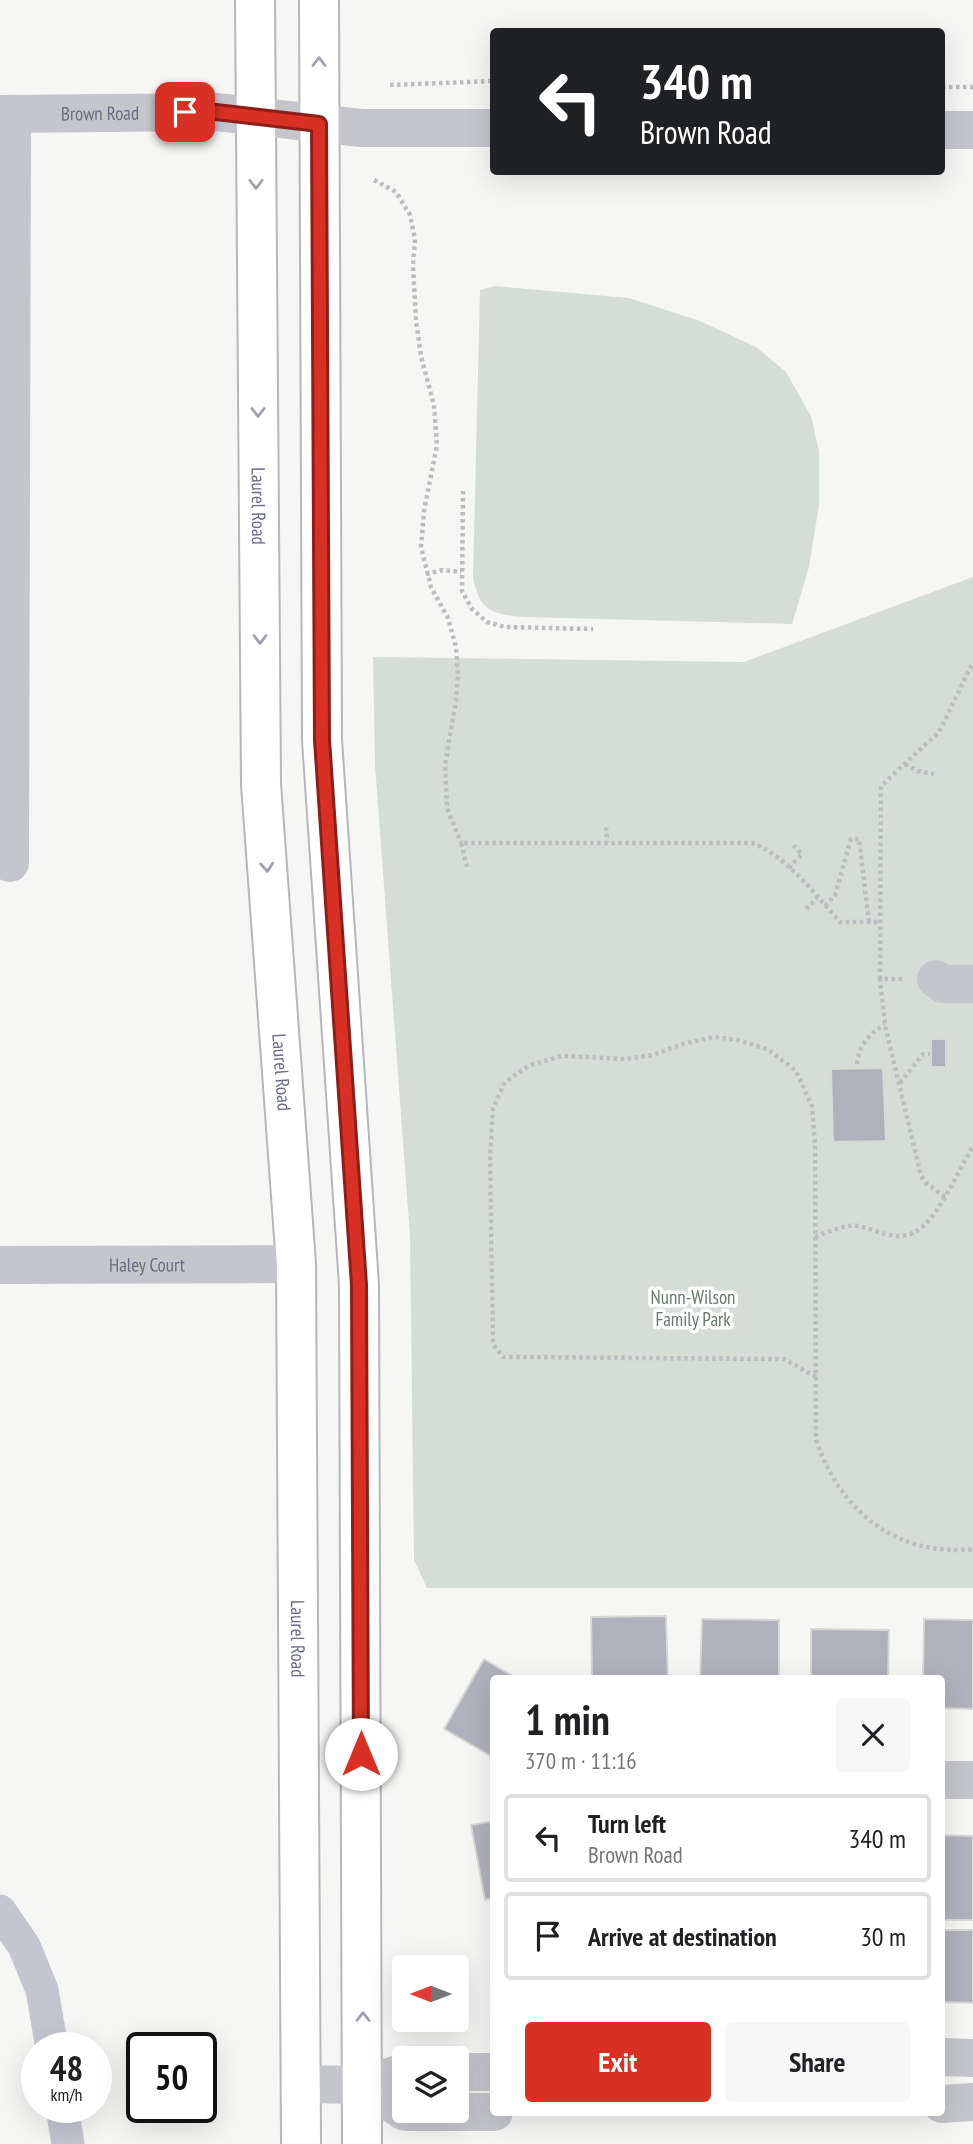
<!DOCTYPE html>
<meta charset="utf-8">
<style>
:root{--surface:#fff;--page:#f6f6f6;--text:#202124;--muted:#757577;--line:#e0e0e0;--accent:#d93025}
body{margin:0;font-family:"PT Sans Narrow",sans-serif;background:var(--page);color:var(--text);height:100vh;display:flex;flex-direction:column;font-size:26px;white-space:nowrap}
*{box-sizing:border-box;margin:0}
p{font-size:23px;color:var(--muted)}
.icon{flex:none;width:38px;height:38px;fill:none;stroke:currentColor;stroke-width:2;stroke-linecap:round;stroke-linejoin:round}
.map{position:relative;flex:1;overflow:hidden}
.side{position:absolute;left:490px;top:1675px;width:455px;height:441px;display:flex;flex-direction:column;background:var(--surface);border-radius:7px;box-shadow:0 7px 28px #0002}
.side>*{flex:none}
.hud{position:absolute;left:490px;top:28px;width:455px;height:147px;border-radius:7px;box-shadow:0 7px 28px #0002;background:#202124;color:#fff;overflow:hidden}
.needle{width:46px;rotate:270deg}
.tools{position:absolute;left:392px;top:1955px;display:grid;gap:14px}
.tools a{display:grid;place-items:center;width:77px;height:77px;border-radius:7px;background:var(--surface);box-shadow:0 7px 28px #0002;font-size:35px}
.speed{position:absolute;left:21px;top:2032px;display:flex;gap:14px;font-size:35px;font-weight:700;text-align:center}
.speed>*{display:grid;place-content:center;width:91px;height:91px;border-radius:50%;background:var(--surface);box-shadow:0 7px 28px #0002;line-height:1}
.speed small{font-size:18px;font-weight:400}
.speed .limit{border:4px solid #111;border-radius:10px;background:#fff;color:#111}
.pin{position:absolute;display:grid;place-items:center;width:60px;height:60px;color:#fff;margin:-30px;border-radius:14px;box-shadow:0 4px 10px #0006}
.me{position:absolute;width:77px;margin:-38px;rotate:0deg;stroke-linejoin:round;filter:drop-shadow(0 0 5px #0008)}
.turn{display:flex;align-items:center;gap:24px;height:147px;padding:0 35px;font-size:32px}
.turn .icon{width:91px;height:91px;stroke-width:2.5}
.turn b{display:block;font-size:49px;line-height:60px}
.round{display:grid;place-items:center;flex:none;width:74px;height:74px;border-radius:7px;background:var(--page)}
.summary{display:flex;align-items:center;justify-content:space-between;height:119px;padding:0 35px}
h1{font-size:42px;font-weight:700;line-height:52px}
.action{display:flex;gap:14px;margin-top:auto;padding:14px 35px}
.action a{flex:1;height:80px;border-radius:7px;background:var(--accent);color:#fff;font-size:28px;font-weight:700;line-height:80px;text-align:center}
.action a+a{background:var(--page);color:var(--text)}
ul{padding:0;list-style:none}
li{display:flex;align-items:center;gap:21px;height:88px;margin:0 14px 10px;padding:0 21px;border:4px solid var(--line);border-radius:7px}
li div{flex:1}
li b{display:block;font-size:26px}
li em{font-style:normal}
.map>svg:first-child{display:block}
.green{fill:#d6ddd6}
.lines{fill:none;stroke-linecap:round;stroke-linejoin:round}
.canal{stroke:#c3c6cf;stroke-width:33}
.building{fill:#b0b2bb;stroke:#d8d8d6;stroke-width:2}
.major-casing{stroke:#b6b7bd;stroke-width:42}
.path{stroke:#bcbdc0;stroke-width:4.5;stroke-dasharray:3.5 3.5;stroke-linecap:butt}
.minor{stroke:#c5c6cb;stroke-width:38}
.major{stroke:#fff;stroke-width:38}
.oneway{stroke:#9da0ae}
.route-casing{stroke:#8d1f18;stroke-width:18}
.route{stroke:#d93025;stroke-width:12}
.labels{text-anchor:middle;stroke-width:7;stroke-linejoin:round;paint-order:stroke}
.street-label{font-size:19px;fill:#686d83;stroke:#fff}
.park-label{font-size:19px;fill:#667b6a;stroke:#fff}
</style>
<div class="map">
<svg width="973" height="2144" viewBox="0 0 973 2144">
<rect width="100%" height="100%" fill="#f6f7f4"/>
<g class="green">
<path d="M494 286 629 298 700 321 756 347 786 372 811 416 819 451V505L809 567 792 624 523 617C491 614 480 611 473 578L480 290Z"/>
<path d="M973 577V1588H427L414 1560 410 1236 375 765 373 657 744 662Z"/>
</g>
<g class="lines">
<g class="canal">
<path d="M0 1911 24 1946 42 1990 52 2048"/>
<path d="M62 2107 68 2144"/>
</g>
</g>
<g class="building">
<rect x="931" y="1039" width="15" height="28"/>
<path d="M883 1068 886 1141 833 1142 831 1069Z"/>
<path d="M666 1616 668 1678H592L591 1617Z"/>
<path d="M702 1619 779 1620V1678H700Z"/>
<path d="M924 1619 973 1620V1709L942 1708V1678H923Z"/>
<path d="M811 1629 889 1630 888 1678H811Z"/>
<path d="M484 1659 516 1678H494V1758L444 1729Z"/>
<path d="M494 1821V1898L485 1900 471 1825Z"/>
<path d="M942 1835 973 1836V1920H942Z"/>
<path d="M942 1930H973V2003L942 2002Z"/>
</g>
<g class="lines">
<defs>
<g id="major">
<path id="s3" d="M255 0 261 784 296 1264 301 2144"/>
<path d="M319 0 322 740 359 1285 362 2144"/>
</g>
</defs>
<use href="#major" class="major-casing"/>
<g class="path">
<path d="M390 85 494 81"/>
<path d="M942 87H973"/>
<path d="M374 180 396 192 410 215 415 239 413 266 416 320 421 356 434 405 437 445 424 511 421 547 431 587 448 618 456 647 458 675 456 700 445 765 447 808 461 843"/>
<path d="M463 491 462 591 472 609 487 622 505 627 593 629"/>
<path d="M426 574 443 570 461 572"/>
<path d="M905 764 918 771 934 774"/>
<path d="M606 827 607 843"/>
<path d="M467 867 461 843H752C785 854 816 896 840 922H880"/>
<path d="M789 868 802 854 791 843"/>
<path d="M825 906 835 895 851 839H859L869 922"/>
<path d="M806 909 817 898"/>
<path d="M880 979 881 786 939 732 973 662"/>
<path d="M902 979H880L885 1025 921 1176 926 1183 945 1197 973 1146"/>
<path d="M857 1064C859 1045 869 1033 885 1025"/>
<path d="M900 1083 923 1054H930"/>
<path d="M815 1237C828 1232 844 1224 858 1226 867 1227 876 1232 885 1234 917 1243 930 1221 945 1197"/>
<path d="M816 1377 784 1359 503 1357 493 1344 490 1157 493 1108 505 1082 530 1065 562 1056 626 1059 653 1055 683 1044 714 1037 738 1040 769 1050 796 1071 812 1106 815 1146 816 1440C840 1511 896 1557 973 1549"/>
</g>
<g class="minor">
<path id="s1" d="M0 114 216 112 361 128H494"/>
<path d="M942 130H973"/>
<path d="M10 863 12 114"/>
<path d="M936 979 943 984H973"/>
<path id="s2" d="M0 1265 296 1264"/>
<path d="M942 1780H973"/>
<path d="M942 2057 973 2058"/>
<path d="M457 2072H494"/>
<path d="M300 2084 363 2085 404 2072"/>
<path d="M363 2085 405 2112H494"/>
<path d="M942 2104 973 2102"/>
</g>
<use href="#major" class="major"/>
</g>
<defs><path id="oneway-chevron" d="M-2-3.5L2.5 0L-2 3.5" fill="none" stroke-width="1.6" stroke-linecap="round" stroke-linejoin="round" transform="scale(1.75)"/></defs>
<g class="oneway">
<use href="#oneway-chevron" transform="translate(319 62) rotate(-90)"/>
<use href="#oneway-chevron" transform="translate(256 184) rotate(90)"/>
<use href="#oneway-chevron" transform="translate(258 412) rotate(90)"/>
<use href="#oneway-chevron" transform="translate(260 639) rotate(90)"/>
<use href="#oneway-chevron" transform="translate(267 867) rotate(86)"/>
<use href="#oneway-chevron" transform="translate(363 2017) rotate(-90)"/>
</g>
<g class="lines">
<defs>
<path id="route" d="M185 112H216L319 124 322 740 359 1285 361 1754"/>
</defs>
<use href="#route" class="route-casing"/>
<use href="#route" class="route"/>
</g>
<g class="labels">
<g class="street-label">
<text dy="7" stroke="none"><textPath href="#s1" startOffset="100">Brown Road</textPath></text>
<text dy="7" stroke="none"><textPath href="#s3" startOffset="506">Laurel Road</textPath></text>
<text dy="7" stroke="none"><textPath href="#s3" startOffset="1073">Laurel Road</textPath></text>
<text dy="7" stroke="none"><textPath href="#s2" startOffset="147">Haley Court</textPath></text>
<text dy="7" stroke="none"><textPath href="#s3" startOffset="1640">Laurel Road</textPath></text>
</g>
<g class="park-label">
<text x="693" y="1304">Nunn-Wilson<tspan x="693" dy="22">Family Park</tspan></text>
</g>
</g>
</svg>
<div class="tools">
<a><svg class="needle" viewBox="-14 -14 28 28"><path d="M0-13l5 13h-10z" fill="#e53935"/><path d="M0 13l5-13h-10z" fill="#757577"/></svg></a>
<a><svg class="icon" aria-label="layers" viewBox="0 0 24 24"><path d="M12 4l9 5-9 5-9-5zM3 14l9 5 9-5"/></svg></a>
</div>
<div class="speed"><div>48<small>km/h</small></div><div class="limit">50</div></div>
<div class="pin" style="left:185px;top:112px;background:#d93025"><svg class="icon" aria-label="arrive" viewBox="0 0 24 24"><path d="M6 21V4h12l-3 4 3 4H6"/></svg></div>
<svg class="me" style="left:361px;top:1754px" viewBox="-20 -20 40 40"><circle r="19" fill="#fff"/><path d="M0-13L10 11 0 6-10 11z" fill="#d93025"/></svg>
<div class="hud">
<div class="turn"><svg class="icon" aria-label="left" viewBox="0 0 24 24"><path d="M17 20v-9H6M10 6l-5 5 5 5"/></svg><div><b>340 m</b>Brown Road</div></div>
</div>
<section class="side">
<div class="summary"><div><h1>1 min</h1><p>370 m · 11:16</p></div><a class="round"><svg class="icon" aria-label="close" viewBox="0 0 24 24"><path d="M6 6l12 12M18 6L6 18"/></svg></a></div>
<ul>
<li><svg class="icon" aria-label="left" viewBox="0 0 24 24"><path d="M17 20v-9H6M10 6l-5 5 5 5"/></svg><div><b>Turn left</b><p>Brown Road</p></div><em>340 m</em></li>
<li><svg class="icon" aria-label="arrive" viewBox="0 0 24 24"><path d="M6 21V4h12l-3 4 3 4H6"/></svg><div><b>Arrive at destination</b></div><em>30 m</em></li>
</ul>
<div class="action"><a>Exit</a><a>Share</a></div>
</section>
</div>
